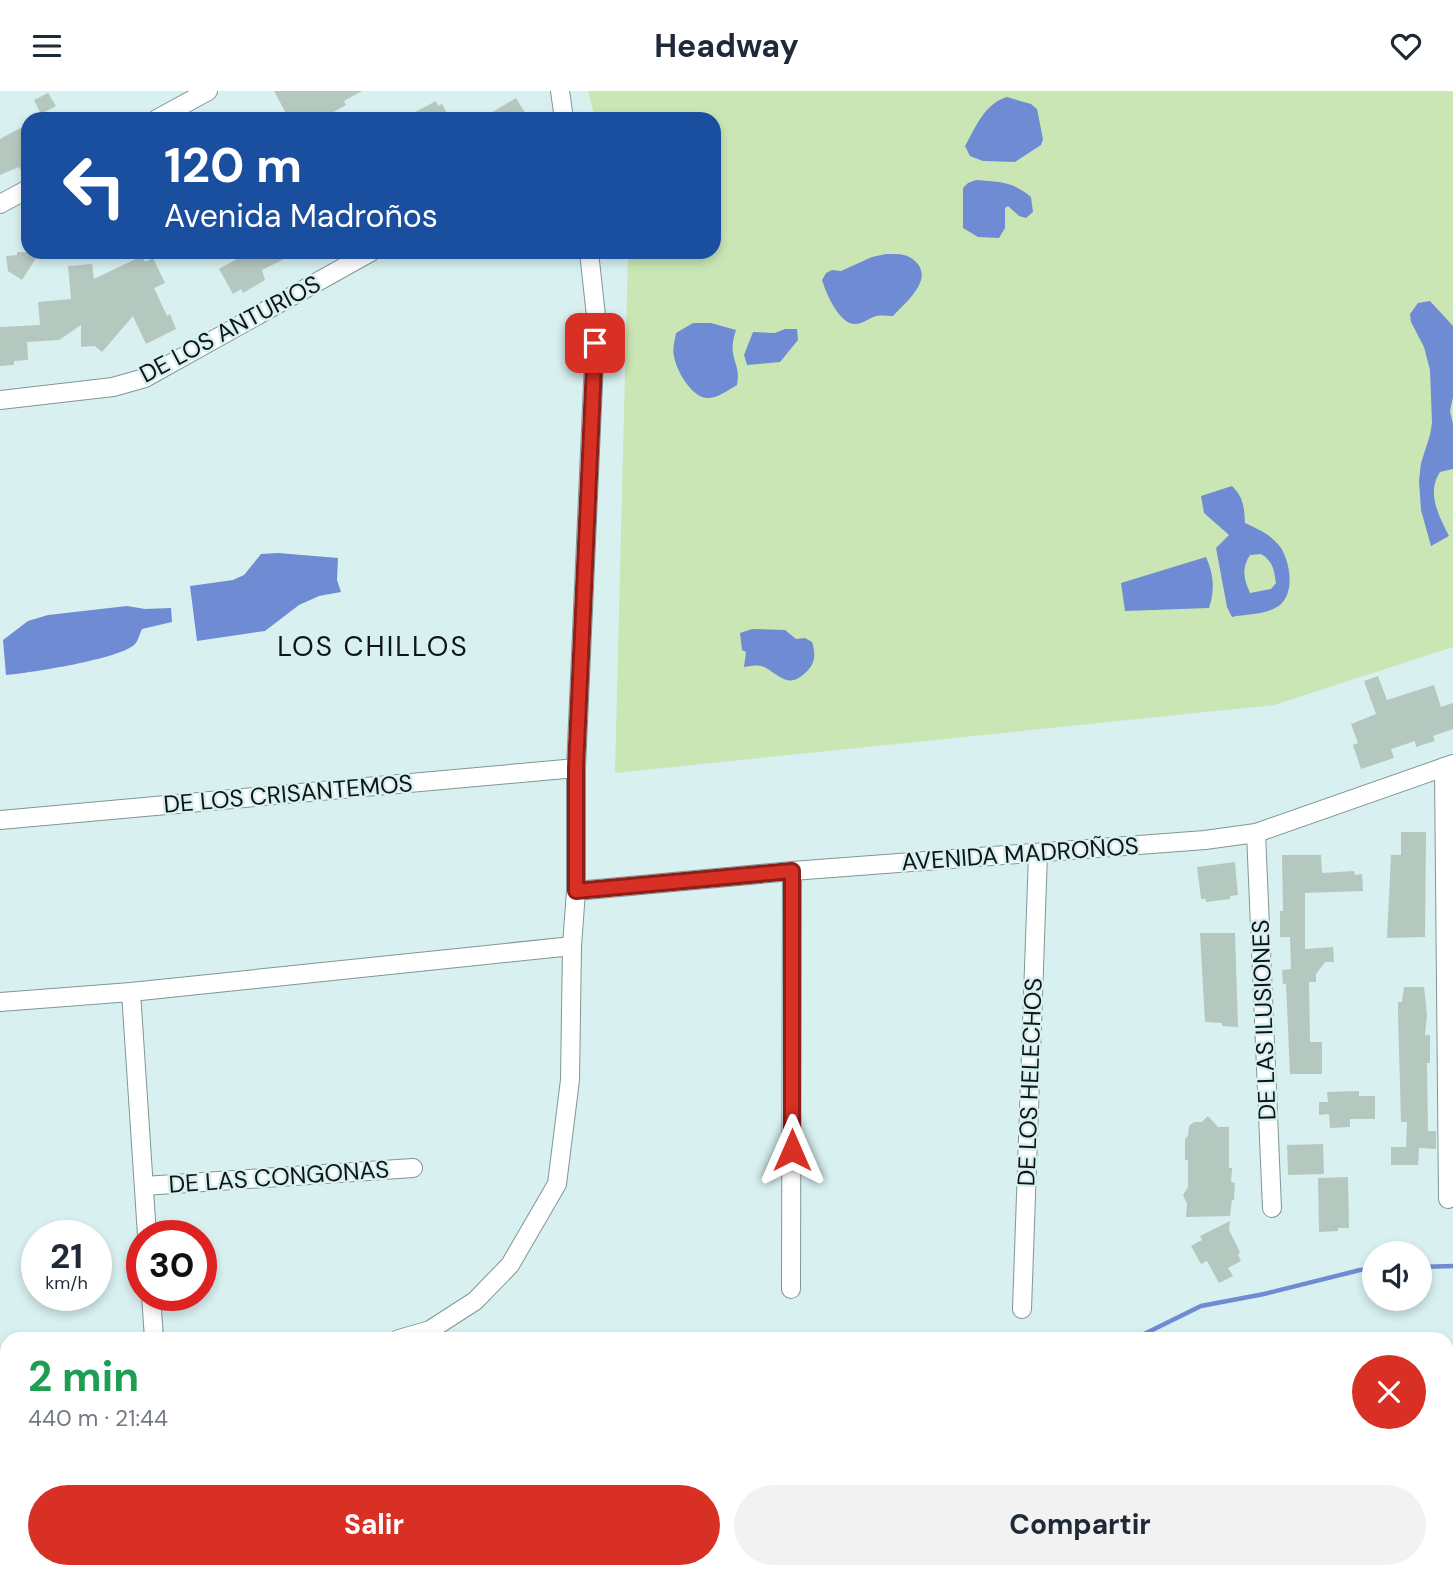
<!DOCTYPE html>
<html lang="es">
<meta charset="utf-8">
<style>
:root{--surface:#fff;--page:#f2f2f3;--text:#1f2937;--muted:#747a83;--accent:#d93025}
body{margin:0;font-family:"DM Sans",sans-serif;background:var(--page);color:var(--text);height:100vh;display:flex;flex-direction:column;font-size:26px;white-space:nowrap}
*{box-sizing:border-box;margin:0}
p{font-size:23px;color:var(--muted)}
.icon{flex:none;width:38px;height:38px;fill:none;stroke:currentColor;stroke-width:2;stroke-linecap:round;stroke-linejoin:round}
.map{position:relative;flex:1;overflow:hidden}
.details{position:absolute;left:0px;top:1241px;width:1454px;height:247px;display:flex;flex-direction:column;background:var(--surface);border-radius:21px 21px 0 0;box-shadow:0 4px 10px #0003}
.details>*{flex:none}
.guide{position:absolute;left:21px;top:21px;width:700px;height:147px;border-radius:21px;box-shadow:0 4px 10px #0003;background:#1a4fa0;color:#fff;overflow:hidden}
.buttons{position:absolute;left:1362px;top:1150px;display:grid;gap:14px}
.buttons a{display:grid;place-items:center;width:70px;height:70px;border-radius:50%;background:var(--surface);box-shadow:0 4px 10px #0003;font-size:35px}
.speed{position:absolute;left:21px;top:1129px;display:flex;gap:14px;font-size:35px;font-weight:700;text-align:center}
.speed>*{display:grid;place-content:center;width:91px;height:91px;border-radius:50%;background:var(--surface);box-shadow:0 4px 10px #0003;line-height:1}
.speed small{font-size:18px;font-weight:400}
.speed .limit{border:10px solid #d22;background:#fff;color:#111}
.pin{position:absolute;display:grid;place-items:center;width:60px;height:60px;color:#fff;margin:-30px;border-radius:14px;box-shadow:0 4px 10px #0006}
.me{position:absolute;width:77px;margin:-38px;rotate:0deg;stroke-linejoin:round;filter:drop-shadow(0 0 5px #0008)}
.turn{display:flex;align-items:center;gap:24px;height:147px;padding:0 28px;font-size:32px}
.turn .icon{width:91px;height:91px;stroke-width:2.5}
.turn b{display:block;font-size:49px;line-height:60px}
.round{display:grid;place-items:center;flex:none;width:74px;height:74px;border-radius:37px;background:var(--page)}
.summary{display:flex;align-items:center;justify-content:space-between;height:119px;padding:0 28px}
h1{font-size:42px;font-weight:700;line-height:52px;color:#1e9e55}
.primary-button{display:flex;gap:14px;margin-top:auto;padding:14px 28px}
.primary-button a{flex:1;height:80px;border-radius:42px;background:var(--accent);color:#fff;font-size:28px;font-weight:700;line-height:80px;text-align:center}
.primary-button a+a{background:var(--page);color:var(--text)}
header{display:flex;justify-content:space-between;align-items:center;height:91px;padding:0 28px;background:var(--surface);font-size:32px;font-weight:700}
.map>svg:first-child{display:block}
.green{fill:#cae6b5}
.water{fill:#6f8bd3;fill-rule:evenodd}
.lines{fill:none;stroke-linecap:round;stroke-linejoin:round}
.stream{stroke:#6f8bd3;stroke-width:4.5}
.building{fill:#b5c8bf}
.service-casing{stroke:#809697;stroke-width:11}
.minor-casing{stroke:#809697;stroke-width:20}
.service{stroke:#fff;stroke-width:9}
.minor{stroke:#fff;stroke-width:18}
.route-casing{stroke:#8d1f18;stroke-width:18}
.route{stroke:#d93025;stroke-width:12}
.labels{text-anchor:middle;stroke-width:5;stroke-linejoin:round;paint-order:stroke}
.street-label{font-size:24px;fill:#0d1516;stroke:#d8f0f0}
.quarter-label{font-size:28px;letter-spacing:2px;fill:#0d1516;stroke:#d8f0f0}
</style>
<header><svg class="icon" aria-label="menu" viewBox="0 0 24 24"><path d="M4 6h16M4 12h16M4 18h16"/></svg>Headway<svg class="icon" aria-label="heart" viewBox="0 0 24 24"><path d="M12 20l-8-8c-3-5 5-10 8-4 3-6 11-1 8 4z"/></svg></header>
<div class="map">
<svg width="1453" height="1487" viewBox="0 0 1453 1487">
<rect width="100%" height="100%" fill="#d8f0f0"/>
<path class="green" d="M588 0H1453V556L1274 614 615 682 628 161H714V28H595Z"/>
<g class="water">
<path d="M1007 6 1031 13 1037 18 1043 48 1041 54 1015 71 983 70 970 65 965 55C976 36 984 13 1007 6Z"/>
<path d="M976 89C1000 91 1012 90 1031 106L1033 121 1026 127 1019 125 1008 115 1005 117V137L999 147 978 146 963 137V97L968 92Z"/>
<path d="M886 163C898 163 907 162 916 171 934 189 905 212 893 225 888 225 881 224 876 225 869 227 863 233 855 233 839 233 826 202 822 189L826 182 832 179 841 180 872 166Z"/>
<path d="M1430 210 1453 235V306L1450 320 1453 333V378L1440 381C1426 402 1439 425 1449 445L1431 455 1421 419 1419 390 1421 372 1430 344 1432 332 1430 279 1424 256 1411 231 1410 223 1418 212Z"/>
<path d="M693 232H711L736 239C726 268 742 271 737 294 728 299 717 308 706 307 691 305 676 279 674 265 672 258 675 249 676 242Z"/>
<path d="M785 238H797L798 249 780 271 747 274 744 264 753 241 775 242Z"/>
<path d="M1232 395C1244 407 1244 416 1245 432 1258 438 1272 444 1281 457 1291 473 1296 507 1275 517 1263 524 1245 523 1232 526L1227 516 1216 457 1229 444 1204 422 1201 405ZM1261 463C1273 470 1274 479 1276 492L1271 498 1250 502C1244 488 1241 478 1250 464Z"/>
<path d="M278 462 338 467 337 489 341 501 319 505 299 514 265 540 197 550 190 495 233 489 244 484 261 463Z"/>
<path d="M1206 466C1214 485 1215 498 1209 517L1125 520 1121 492Z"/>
<path d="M127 515 145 518 171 517 172 531 142 538C140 542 138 550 135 553 121 568 29 582 6 584L3 549 28 530 48 524Z"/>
<path d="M752 538 785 539 796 548 805 547 812 551C815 560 816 570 809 578 791 598 784 588 766 577 759 573 751 575 744 576L746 561 742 559 740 542Z"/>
</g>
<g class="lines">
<g class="stream">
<path d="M1419 1176 1453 1175"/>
<path d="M1134 1248 1201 1215 1264 1203 1360 1179 1374 1178"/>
<path d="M424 1487 440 1480"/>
</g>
</g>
<g class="building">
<path d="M274 0H362L344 10 346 14 321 28H289Z"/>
<path d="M48 2 56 15 41 23 34 9Z"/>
<path d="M516 7 529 28H481Z"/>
<path d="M436 10 438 15 442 13 450 28H402Z"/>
<path d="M28 33V87H25L19 76 0 84V48Z"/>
<path d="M17 161H40L22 189 8 180 6 165 17 164Z"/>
<path d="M249 161H298L262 179 265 189 243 202 241 198 233 203 219 178Z"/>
<path d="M142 165 145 171 153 167 165 192 154 197 167 225 170 223 176 238 146 253 133 225 102 261 95 255 81 256V234L59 249 27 251 28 269 14 270V274L0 275V236L40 234 38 211 71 208 68 175 92 173 94 188Z"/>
<path d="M1378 585 1387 609 1434 594 1441 616 1453 612V638L1433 645 1435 650 1416 656 1415 650 1391 658 1394 667 1361 678 1353 654 1358 652 1351 633 1376 623 1364 590Z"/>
<path d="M1401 741H1426L1425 846 1387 847 1391 764H1401Z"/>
<path d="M1282 764H1321L1322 782 1354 780 1355 784 1362 783 1363 800 1305 802V858L1333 856 1334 871H1325L1316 883V891H1309L1310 951H1322V983H1290L1286 893H1283L1282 879 1291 878 1290 846H1280V820H1283Z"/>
<path d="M1235 771 1238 804 1230 805V808L1206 811V808H1201L1197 776Z"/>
<path d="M1200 842H1235L1238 936 1222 935V932L1205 931Z"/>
<path d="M1404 896H1424L1427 924 1425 944H1430V972H1427L1428 1040H1436V1058L1419 1057 1418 1074H1391V1056H1406L1407 1031H1401L1398 922V911H1402Z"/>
<path d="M1359 1000V1005H1375V1028H1350V1036L1330 1037 1329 1023 1319 1024V1011H1328L1327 1001Z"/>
<path d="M1208 1025 1218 1036H1229V1077H1232L1231 1091 1235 1092 1234 1109H1232L1230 1125 1186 1126 1187 1113 1183 1104 1188 1096V1069H1185V1048L1188 1045 1189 1035 1194 1031H1202Z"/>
<path d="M1323 1053 1324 1083 1288 1084 1287 1054Z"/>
<path d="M1348 1086 1349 1137H1338V1140L1319 1141 1318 1087Z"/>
<path d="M1230 1130 1229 1139 1240 1161 1238 1164 1241 1170 1228 1177 1233 1185 1219 1192 1207 1170 1201 1173 1191 1155 1202 1149 1200 1145Z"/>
</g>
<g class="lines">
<defs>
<g id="service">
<path d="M1110 1480 1113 1487"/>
<path d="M383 1487 387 1480"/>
<path d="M1000 1487 1010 1480"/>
</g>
<g id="minor">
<path d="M560 0 564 28"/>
<path d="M157 28 208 0"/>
<path d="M0 113 28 98"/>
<path d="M0 309 113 296 145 287 371 161"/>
<path d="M1444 676 1448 1108"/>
<path d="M0 729 576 677"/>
<path d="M1256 742 1272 1117"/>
<path d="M576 800 792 780 1205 749 1256 742 1453 673"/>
<path d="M131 901 147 1144"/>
<path d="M0 911 131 901 572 855"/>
<path d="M144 1095 413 1077"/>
<path d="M791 1198 792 780"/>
<path d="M151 1204 154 1248"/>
<path d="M1022 1218 1038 763"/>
<path d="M399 1248 430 1239 475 1210 510 1174 557 1093 570 989 572 855 576 800V677L596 225 589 161"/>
<path d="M0 1325 7 1324"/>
<path d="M1226 1487 1233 1480"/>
</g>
</defs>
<use href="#service" class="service-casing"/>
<use href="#minor" class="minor-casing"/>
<use href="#service" class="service"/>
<use href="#minor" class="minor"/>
</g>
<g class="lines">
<defs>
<path id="route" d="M595 252 576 677V800L792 780V1059"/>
</defs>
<use href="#route" class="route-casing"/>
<use href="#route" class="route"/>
</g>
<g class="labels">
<g class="street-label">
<text transform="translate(230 238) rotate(-28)" y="8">DE LOS ANTURIOS</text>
<text transform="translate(288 703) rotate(-5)" y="8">DE LOS CRISANTEMOS</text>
<text transform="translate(1020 763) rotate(-4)" y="8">AVENIDA MADROÑOS</text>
<text transform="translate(1264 929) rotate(-92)" y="8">DE LAS ILUSIONES</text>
<text transform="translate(1030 991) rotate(-88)" y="8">DE LOS HELECHOS</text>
<text transform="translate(279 1086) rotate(-4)" y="8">DE LAS CONGONAS</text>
</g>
<g class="quarter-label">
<text x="373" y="565">LOS CHILLOS</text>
</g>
</g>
</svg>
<div class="buttons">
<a><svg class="icon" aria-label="sound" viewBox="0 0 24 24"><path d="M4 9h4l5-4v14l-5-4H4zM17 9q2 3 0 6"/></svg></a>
</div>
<div class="speed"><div>21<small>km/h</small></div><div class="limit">30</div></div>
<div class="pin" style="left:595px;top:252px;background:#d93025"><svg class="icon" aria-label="arrive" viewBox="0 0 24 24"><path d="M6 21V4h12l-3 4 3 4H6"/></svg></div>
<svg class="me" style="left:792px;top:1059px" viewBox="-20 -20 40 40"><path d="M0-17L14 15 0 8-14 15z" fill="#d93025" stroke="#fff" stroke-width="4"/></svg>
<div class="guide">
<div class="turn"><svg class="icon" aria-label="left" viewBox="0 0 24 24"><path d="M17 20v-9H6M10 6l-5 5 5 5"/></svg><div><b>120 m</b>Avenida Madroños</div></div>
</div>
<section class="details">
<div class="summary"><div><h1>2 min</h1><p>440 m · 21:44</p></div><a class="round" style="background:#d93025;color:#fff"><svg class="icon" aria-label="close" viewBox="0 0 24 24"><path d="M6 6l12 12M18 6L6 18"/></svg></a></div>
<div class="primary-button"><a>Salir</a><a>Compartir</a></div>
</section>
</div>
